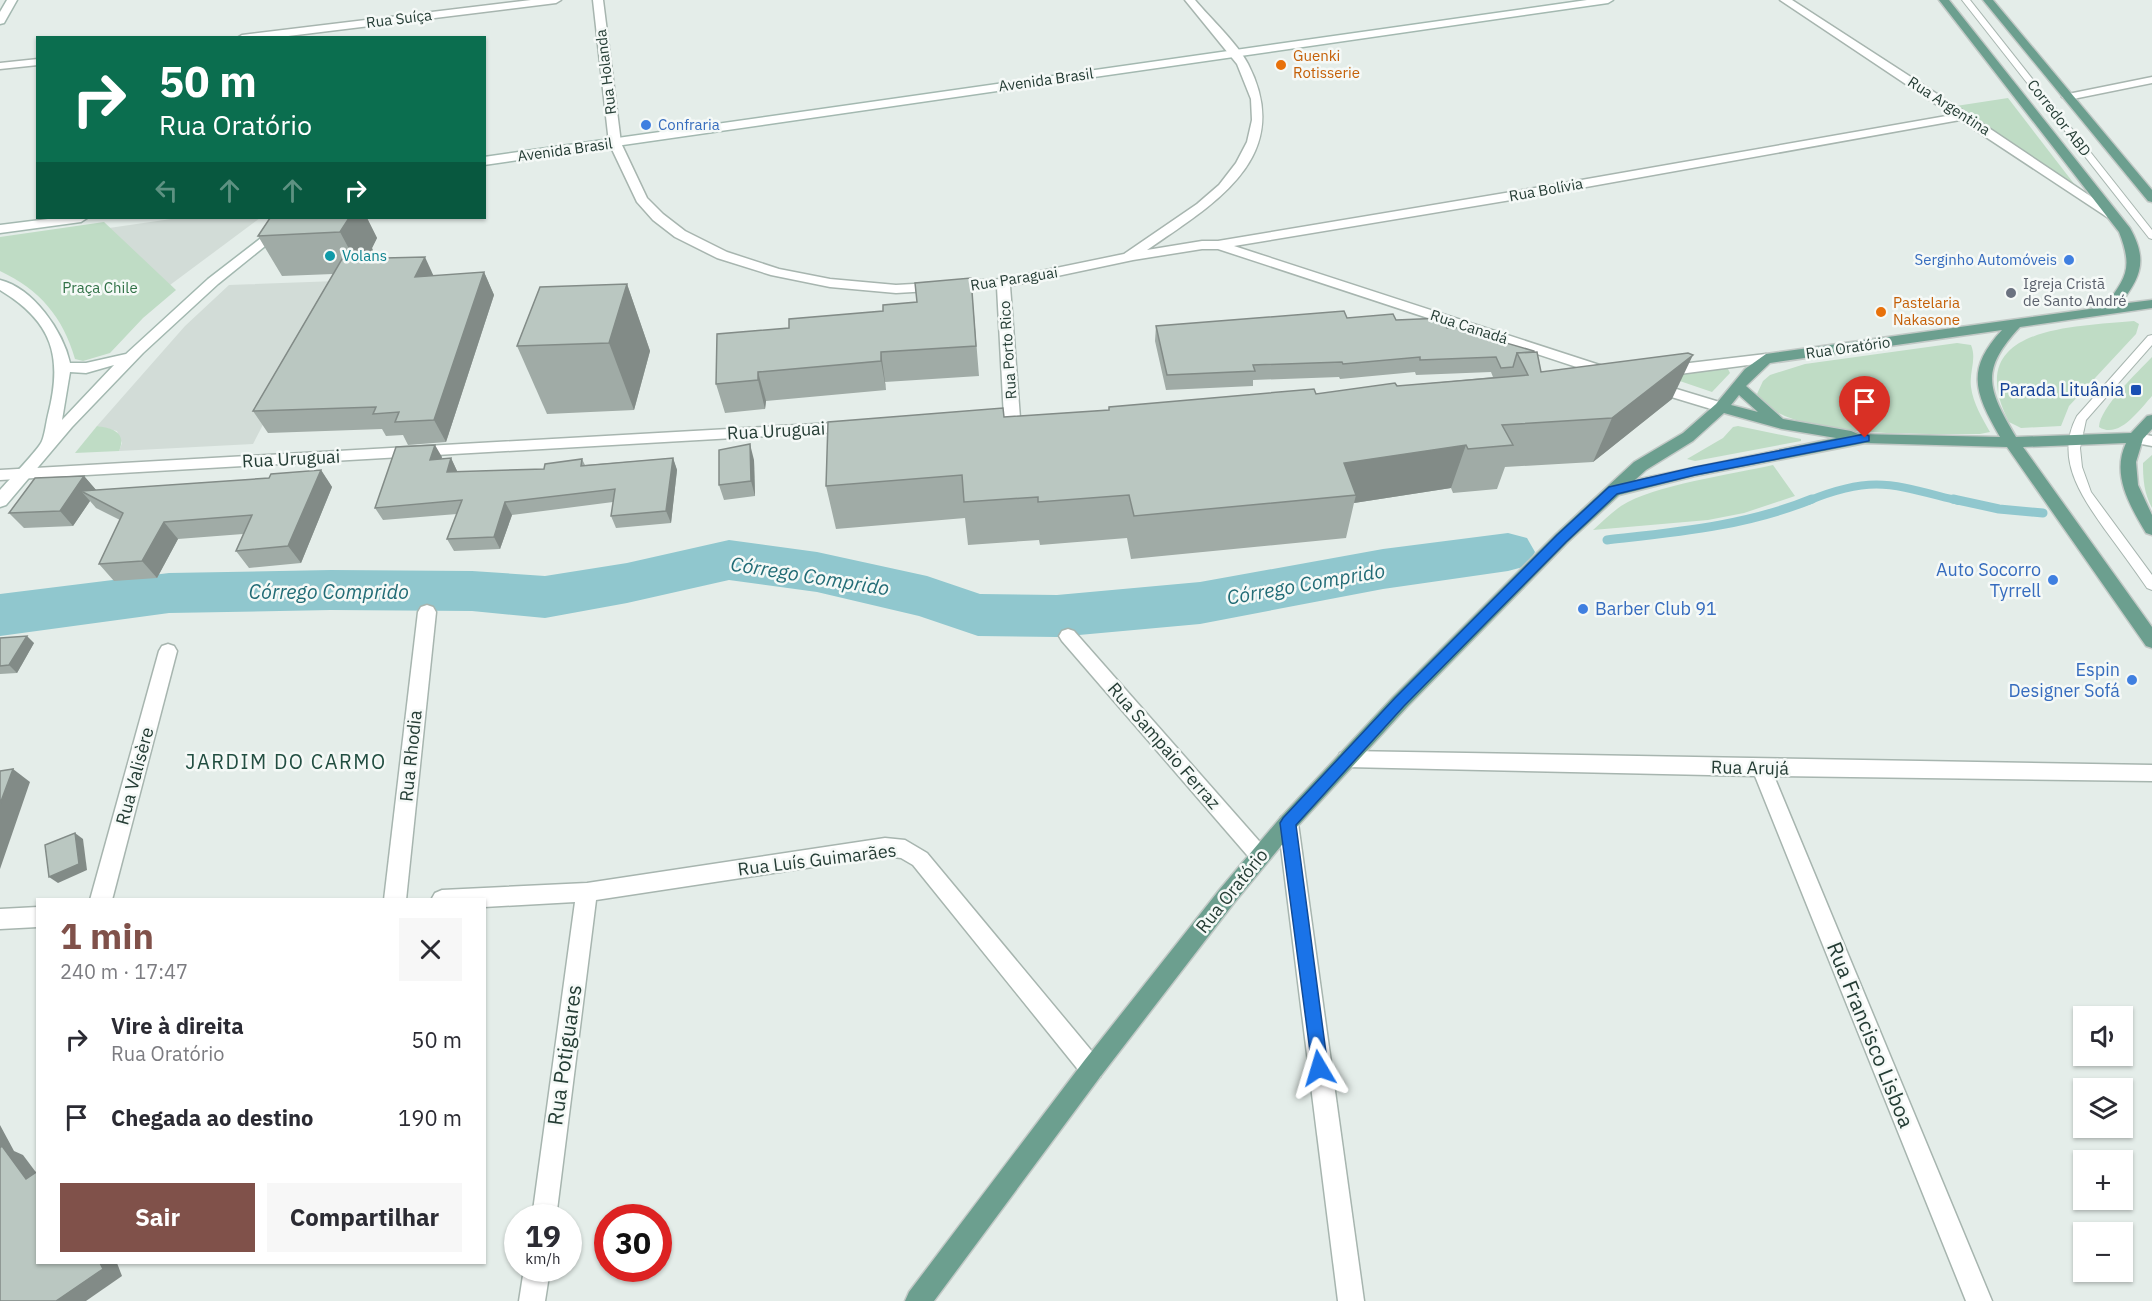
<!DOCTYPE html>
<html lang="pt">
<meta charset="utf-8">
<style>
:root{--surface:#fff;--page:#f7f7f7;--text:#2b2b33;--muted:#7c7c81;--accent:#80514a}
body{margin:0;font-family:"IBM Plex Sans",sans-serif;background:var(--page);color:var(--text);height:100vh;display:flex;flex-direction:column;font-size:22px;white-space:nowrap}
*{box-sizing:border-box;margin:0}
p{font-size:20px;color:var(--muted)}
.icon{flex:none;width:33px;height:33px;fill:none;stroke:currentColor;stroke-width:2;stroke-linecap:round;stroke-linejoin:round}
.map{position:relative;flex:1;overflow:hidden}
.side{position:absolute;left:36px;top:898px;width:450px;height:366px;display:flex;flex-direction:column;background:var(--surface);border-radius:0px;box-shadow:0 2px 4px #0004}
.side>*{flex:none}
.top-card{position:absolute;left:36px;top:36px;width:450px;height:183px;border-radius:0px;box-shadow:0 2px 4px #0004;background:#0b6e4f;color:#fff;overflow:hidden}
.buttons{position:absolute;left:2073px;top:1006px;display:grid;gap:12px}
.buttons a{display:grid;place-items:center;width:60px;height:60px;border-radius:0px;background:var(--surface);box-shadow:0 2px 4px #0004;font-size:30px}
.speed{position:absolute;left:504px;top:1204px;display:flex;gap:12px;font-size:30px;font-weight:700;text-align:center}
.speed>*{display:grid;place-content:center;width:78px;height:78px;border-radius:50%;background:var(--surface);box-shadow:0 2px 4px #0004;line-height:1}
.speed small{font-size:15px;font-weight:400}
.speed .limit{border:9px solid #d22;background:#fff;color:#111}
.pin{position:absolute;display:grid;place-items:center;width:51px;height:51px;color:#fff;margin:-62px -26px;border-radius:50% 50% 50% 0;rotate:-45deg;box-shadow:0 0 6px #0007}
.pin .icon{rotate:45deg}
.me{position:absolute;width:66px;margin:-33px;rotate:353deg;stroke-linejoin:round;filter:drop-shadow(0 0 4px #0008)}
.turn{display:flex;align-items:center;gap:21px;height:126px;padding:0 24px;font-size:27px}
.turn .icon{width:78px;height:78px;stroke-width:2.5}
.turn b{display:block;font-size:42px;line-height:51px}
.lanes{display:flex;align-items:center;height:57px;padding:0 24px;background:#0003;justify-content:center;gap:30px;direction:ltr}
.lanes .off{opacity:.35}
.round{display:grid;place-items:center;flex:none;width:63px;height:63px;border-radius:0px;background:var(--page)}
.summary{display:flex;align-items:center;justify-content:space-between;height:102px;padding:0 24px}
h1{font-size:36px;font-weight:800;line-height:45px;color:var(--accent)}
.cta{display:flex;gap:12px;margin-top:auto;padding:12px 24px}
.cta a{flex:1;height:69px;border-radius:0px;background:var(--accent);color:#fff;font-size:24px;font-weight:800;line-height:69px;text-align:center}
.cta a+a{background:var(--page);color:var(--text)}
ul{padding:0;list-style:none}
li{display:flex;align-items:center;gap:18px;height:78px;padding:0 24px}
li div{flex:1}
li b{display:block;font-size:22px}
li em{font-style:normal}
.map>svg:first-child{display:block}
.built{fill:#d2dcd7}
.green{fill:#bfdcc5}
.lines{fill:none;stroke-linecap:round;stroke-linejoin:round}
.stream-far1{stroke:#90c7ce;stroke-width:8}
.stream{stroke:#90c7ce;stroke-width:9}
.river{fill:#90c7ce;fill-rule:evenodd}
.lane-casing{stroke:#a7b5af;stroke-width:2}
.street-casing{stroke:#a7b5af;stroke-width:3}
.secondary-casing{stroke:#a3b8b0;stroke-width:3}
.primary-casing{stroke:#c2c9c6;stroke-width:3}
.lane{fill:#fff;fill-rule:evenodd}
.street{fill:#fff;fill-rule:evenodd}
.secondary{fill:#fff;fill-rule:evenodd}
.primary{fill:#6c9f8f;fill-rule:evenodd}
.wall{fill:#a0aba6}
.shaded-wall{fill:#828b87}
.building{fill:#bac7c1;stroke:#828b87;stroke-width:1.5}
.route{fill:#1a73e8;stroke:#114b97;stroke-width:1.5}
.food-dot{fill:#e8710a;stroke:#f5f9f7;stroke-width:2}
.shop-dot{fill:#3f7fe0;stroke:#f5f9f7;stroke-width:2}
.culture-dot{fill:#0f9aa8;stroke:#f5f9f7;stroke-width:2}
.worship-dot{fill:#6b7280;stroke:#f5f9f7;stroke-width:2}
.transit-dot{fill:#1a4fb4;stroke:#f5f9f7;stroke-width:2}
.labels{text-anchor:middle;stroke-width:5;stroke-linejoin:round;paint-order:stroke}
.far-street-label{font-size:15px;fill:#253d35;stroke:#f5f9f7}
.far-food-label{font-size:15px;fill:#c56008;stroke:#f5f9f7;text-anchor:start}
.far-shop-label{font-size:15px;fill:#366cbe;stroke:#f5f9f7;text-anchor:start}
.far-culture-label{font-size:15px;fill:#0d838f;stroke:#f5f9f7;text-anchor:start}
.far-worship-label{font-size:15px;fill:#5b616d;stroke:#f5f9f7;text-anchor:start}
.far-park-label{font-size:15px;fill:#317247;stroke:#f5f9f7}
.transit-label{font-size:18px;fill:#164399;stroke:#f5f9f7;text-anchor:end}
.street-label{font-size:18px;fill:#253d35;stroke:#f5f9f7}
.shop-label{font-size:18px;fill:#366cbe;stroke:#f5f9f7;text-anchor:end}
.water-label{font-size:20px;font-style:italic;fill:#226c76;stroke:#f5f9f7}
.neighbourhood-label{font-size:20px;letter-spacing:1.5px;fill:#224e41;stroke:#f5f9f7}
.near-street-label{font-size:21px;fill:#253d35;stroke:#f5f9f7}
</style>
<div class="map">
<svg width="2152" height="1301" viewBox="0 0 2152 1301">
<rect width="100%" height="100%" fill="#e4ede9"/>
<g class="built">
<path d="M178 218H260L170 285 109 228Z"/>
<path d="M337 281 253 444 119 451 122 443 117 431 97 426 185 326 229 285Z"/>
</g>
<g class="green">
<path d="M2008 98 2075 185 1956 106Z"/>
<path d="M104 222 176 290 143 318 110 353 83 361 75 359C63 317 40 290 0 271V237Z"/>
<path d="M2134 321 2139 324 2136 334 2069 406 2061 426 2021 428 2009 422C1960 326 2072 327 2134 321Z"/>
<path d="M1957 343 1971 345C1977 359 1969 372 1971 387 1973 403 1982 418 1990 432L1980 434C1931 433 1782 441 1757 394L1763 381 1770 375 1805 364Z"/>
<path d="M2152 357V396C2140 409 2119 440 2099 427 2100 407 2138 372 2152 357Z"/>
<path d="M1722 368 1728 369 1730 373 1712 392 1668 377V375Z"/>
<path d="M97 426C113 428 127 433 119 451L75 453Z"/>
<path d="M1738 426 1801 439V441L1695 461 1687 459 1723 438 1733 427Z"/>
<path d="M2152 455V508C2144 493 2143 480 2143 463Z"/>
<path d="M1773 465 1795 496 1744 513 1708 520 1593 530C1602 522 1611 513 1621 506 1653 485 1734 474 1773 465Z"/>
</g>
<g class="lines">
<path class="stream-far1" d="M1808 501C1874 474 1894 485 1959 501"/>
<g class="stream">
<path d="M1953 499 1999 509 2043 513"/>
<path d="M1607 540C1677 532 1746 526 1812 499"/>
</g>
<path class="river" d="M1508 533 1527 538 1535 552 1527 566 1508 571 1383 589 1200 624 1057 637 978 636 919 616 817 592 729 580 627 603 545 618 472 611 331 610 169 613 0 636V594L169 573 331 570 472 571 545 576 627 563 729 540 817 552 927 576 980 594 1057 595 1200 582 1383 549Z"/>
<defs>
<g id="lane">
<path d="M1962 0H1970L2152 230V239L2149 238Z"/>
<path d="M2152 335V345L2086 420 2080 448 2082 467 2091 492 2152 575V590L2147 588C2134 569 2120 550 2106 531 2082 497 2054 459 2077 416L2148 336Z"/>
</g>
<g id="street">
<path d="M531 0H561L556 3 272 38H237L242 35Z"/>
<path d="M593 0H603L621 143 647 198 663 214 685 231 727 252 779 269 830 279 896 285 1003 279 1124 254 1197 204 1219 185 1236 163 1247 142 1252 120 1251 99 1237 64 1185 0H1195C1210 18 1238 44 1248 64 1296 157 1214 204 1147 250L1202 241H1218L1547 186 1952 115 1780 0H1792L1968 114 2117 214 2115 217H2107L1960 120 1547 194 1234 246 1615 370 1617 373 1610 378 1218 249H1202L1133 260 1010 286 1020 418 1012 423 1004 418 997 287 896 293 830 287 771 275 717 258 675 237 653 220 637 202 609 143Z"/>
<path d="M38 59V65L0 69V63Z"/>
<path d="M2152 77V83L2068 100 2062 97 2068 94Z"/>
<path d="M1766 354 1773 359 1771 362 1664 376 1657 371 1664 366Z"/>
<path d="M1650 381 1726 404 1729 407 1721 412 1645 389 1643 386Z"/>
<path d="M852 422 857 423 860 427 857 431 0 480V470Z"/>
<path d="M2136 433 2152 436V446L2131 442 2128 438 2131 434Z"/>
<path d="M427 605 433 607 436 612 406 900H384L418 612 421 607Z"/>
<path d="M1068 629 1074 631 1267 850 1270 856 1267 862 1260 865 1253 862 1062 641 1059 636 1062 631Z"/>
<path d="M168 644 174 646 177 651 112 900H90L159 651 162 646Z"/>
<path d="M1347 751 2152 765V781L1774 776 1992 1301H1966L1755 776 1347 767 1340 765 1337 759 1340 753Z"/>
<path d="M1288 814 1295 817 1298 823 1364 1301H1338L1278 823 1281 817Z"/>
<path d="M885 838 905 840 927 853 1100 1061 1104 1069 1100 1077 1092 1081 1084 1077 913 865 901 858 885 856 596 900 556 1218H532L575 902 484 907V900H431L435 893 442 890 587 883Z"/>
<path d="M38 907V927L0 929V909Z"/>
<path d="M524 1269H550L545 1301H519Z"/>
</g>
<g id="secondary">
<path d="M7 0H17L4 23 0 24V12Z"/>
<path d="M1587 0H1613L1608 3 484 165V157Z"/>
<path d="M56 218H87L81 222 0 233V225Z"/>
<path d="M287 218H300L218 284 143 353 72 427 6 505 0 507V490C7 482 40 448 42 441 45 434 46 423 48 415 63 357 53 322 0 290V280C33 288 63 331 70 363H86L126 354 208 279ZM114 365 62 420 70 372 86 373Z"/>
</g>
<g id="primary">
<path d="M1939 0H1949L2130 228C2148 260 2141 277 2120 304L2152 300V308L2020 327C1980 370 1987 388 2016 437L2131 433 2147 416 2152 415V429L2143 439 2136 462 2138 485 2152 515V535L2146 533C2130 506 2111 475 2126 443L2023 447 2152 627V648L2146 646 2007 447 1865 443 1695 476 1619 495 1568 542 1407 707 1295 829 1234 903 1100 1077 934 1301H905L909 1292 1084 1061 1220 889 1281 817 1393 697 1556 534 1634 462 1683 433 1716 404 1745 369 1766 354 2104 307C2127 277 2133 268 2119 232ZM2002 330C1965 370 1975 393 2000 437L1858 434 1851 431 1783 419 1746 386 1770 363ZM1739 395 1758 412 1731 405ZM1724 413 1782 429 1836 438 1635 480 1646 470 1693 441Z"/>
<path d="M1983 0H1993L2152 190V202L2148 201Z"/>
</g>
</defs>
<use href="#lane" class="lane-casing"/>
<use href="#street" class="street-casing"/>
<use href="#secondary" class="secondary-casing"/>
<use href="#primary" class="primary-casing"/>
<use href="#lane" class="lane"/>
<use href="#street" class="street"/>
<use href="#secondary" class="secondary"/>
<use href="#primary" class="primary"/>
</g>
<g class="wall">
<path d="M270 218H367L377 238 372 248 373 251 369 259 434 276 484 272 494 295 446 442 408 445 403 435 386 436 382 429 268 433 253 411 333 274 282 276 258 236Z"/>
<path d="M971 278 979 376 885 382 886 390 766 401 765 409 725 413 716 384 883 311 917 302Z"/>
<path d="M627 284 650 351 634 410 547 414 517 346Z"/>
<path d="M1347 318 1447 328 1482 336 1534 352 1541 372 1672 399 1593 462 1505 467 1497 489 1453 493 1451 488 1354 503 1346 538 1131 559 1127 538 1040 545 1039 540 968 545 965 518 836 529 826 486 1004 417 1109 410V407L1316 394 1493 377 1491 372 1416 375 1415 372 1340 379 1339 377 1253 380V386L1166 390 1155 341 1156 326Z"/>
<path d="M442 457 441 459 451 458 457 471V472L544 469 582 459 585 465 673 458 677 470 671 523 616 528 611 516 613 502 512 515 500 549 454 551 447 539 457 514 383 520 375 508Z"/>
<path d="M754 460 755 496 724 500 719 485Z"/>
<path d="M321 470 332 487 301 563 249 568 236 551 243 534 178 539 157 578 114 581 99 564 120 520 96 508 90 501 73 526 24 528 9 513 84 476 96 490 269 478Z"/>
<path d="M0 638 34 643 17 673 0 674Z"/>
</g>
<g class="shaded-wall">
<path d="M349 218H367L377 238 372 248 373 251 362 273 340 232Z"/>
<path d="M425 257 435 279 415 277Z"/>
<path d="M484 272 494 295 446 442 434 420Z"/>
<path d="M627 284 650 351 634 410 609 343Z"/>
<path d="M881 352 885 382 886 390 881 361Z"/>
<path d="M1693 355 1672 399 1593 462 1612 418Z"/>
<path d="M758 372 766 401 765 409 758 380Z"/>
<path d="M750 444 754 460 755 496 751 481Z"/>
<path d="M435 445 442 457 437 472 430 460Z"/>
<path d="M1466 445 1451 488 1354 503 1356 495 1344 463Z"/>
<path d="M451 458 457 471 453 485 447 472Z"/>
<path d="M673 458 677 470 671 523 666 511Z"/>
<path d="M321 470 332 487 301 563 288 546Z"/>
<path d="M84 476 97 491H81L90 501 73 526 60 511Z"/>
<path d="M505 502 512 515 500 549 494 537Z"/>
<path d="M164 522 178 539 157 578 142 561Z"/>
<path d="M27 636 34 643 17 673 9 665Z"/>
<path d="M13 769 30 782 0 869V804Z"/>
<path d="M75 833 83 839 87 870 58 883 49 877Z"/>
<path d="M0 1125 14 1151 23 1155 38 1175 26 1179 0 1152Z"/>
<path d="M100 1263H117L122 1276 86 1301H56Z"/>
</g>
<g class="building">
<path d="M270 218H349L340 232 258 236Z"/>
<path d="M425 257 415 277 484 272 434 420 395 422 399 412 373 414 376 407 253 411 342 259Z"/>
<path d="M971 278 976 346 881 352V361L758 372V380L716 384 717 334 789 328V319L883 311V305L917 302 915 283Z"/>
<path d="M627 284 609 343 517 346 540 287Z"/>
<path d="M1344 311 1347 318 1393 314 1396 320 1443 318 1447 328 1478 327 1482 336 1534 351V352L1517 353 1513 367 1501 368 1496 357 1420 360V357L1343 364 1342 362 1253 365 1255 371 1167 375 1156 326Z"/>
<path d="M1537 352 1541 372 1688 353 1693 355 1612 418 1502 425 1513 445 1468 449 1466 445 1344 463 1356 495 1134 516 1129 495 1038 502V497L964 502 962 475 826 486 828 422 1003 408 1004 417 1109 410V407L1314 389 1316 394 1395 383 1397 386 1528 375 1517 353Z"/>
<path d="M750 444 751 481 719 485V450Z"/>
<path d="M435 445 430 460 451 458 447 472 544 469 545 464 582 459 581 466 673 458 666 511 611 516 615 489 505 502 494 537 447 539 462 500 375 508 396 447Z"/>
<path d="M321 470 288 546 236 551 252 515 164 522 142 561 99 564 123 513 81 491 269 478 271 474Z"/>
<path d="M84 476 60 511 9 513 35 478Z"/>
<path d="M27 636 9 665 0 666V638Z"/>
<path d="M13 769 0 804V771Z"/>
<path d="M75 833 79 864 49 877 45 845Z"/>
<path d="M2 1146 26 1179 38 1171V1263H100L103 1269 56 1301H0V1148Z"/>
</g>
<path class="route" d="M1865 434 1869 436V441L1695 475 1617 494 1566 542 1404 706 1296 825 1328 1068 1326 1074 1319 1077 1313 1074 1280 823 1283 818 1395 698 1557 535 1609 487 1695 467Z"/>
<g class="food-dot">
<circle cx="1281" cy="65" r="6"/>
<circle cx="1881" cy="312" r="6"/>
</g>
<g class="shop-dot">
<circle cx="646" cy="125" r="6"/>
<circle cx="2069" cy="260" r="6"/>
<circle cx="2053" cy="580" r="6"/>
<circle cx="1583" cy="609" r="6"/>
<circle cx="2132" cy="680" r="6"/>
</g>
<circle class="culture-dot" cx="330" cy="256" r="6"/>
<circle class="worship-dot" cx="2011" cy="293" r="6"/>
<rect class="transit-dot" x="2130" y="384" width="12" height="12" rx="3"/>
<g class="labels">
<g class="far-street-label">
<text transform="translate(399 19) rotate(-7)" y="5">Rua Suíça</text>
<text transform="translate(606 72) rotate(-97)" y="5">Rua Holanda</text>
<text transform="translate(1046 80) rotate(-8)" y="5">Avenida Brasil</text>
<text transform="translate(1949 106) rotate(33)" y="5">Rua Argentina</text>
<text transform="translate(2059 118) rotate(52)" y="5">Corredor ABD</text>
<text transform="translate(565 150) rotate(-8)" y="5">Avenida Brasil</text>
<text transform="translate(1546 190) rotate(-10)" y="5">Rua Bolívia</text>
<text transform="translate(1014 279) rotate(-9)" y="5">Rua Paraguai</text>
<text transform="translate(1469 327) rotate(18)" y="5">Rua Canadá</text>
<text transform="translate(1848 348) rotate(-8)" y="5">Rua Oratório</text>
<text transform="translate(1008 350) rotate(-94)" y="5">Rua Porto Rico</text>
</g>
<g class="far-food-label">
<text x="1293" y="61">Guenki<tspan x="1293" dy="17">Rotisserie</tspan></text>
<text x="1893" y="308">Pastelaria<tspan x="1893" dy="17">Nakasone</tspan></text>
</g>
<g class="far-shop-label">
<text x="658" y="130">Confraria</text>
<text x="2057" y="265" text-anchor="end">Serginho Automóveis</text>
</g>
<g class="far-culture-label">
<text x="342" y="261">Volans</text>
</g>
<g class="far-worship-label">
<text x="2023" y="289">Igreja Cristã<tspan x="2023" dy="17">de Santo André</tspan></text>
</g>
<g class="far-park-label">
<text x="100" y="293">Praça Chile</text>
</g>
<g class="transit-label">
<text x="2124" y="396">Parada Lituânia</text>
</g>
<g class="street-label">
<text transform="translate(776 431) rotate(-3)" y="6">Rua Uruguai</text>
<text transform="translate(291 459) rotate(-3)" y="6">Rua Uruguai</text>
<text transform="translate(1164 746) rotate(49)" y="6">Rua Sampaio Ferraz</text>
<text transform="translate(411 756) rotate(-84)" y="6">Rua Rhodia</text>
<text transform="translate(1750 768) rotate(1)" y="6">Rua Arujá</text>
<text transform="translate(135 776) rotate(-75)" y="6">Rua Valisère</text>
<text transform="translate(817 860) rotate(-7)" y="6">Rua Luís Guimarães</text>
<text transform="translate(1232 891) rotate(-51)" y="6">Rua Oratório</text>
</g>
<g class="shop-label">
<text x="2041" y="576">Auto Socorro<tspan x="2041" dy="21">Tyrrell</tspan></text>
<text x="1595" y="615" text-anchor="start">Barber Club 91</text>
<text x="2120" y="676">Espin<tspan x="2120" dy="21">Designer Sofá</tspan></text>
</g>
<g class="water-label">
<text transform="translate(810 576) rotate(9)" y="7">Córrego Comprido</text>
<text transform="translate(1306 584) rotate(-10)" y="7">Córrego Comprido</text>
<text x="329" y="599">Córrego Comprido</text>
</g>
<g class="neighbourhood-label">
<text x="286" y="769">JARDIM DO CARMO</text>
</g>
<g class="near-street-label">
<text transform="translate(1870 1035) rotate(68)" y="7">Rua Francisco Lisboa</text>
<text transform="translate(565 1055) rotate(-82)" y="7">Rua Potiguares</text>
</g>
</g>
</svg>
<div class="buttons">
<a><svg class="icon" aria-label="sound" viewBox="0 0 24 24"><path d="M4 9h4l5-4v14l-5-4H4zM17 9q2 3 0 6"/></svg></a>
<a><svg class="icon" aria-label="layers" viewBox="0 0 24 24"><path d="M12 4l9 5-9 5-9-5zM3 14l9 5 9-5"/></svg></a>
<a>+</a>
<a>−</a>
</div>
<div class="speed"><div>19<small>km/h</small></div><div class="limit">30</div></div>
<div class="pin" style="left:1865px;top:438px;background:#d93025"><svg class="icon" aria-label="arrive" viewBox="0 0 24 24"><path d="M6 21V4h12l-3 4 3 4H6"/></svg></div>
<svg class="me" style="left:1319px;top:1068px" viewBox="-20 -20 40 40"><path d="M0-17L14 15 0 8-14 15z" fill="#1a73e8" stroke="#fff" stroke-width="4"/></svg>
<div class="top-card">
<div class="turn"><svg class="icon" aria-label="right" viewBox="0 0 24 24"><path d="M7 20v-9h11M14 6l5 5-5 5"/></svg><div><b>50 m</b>Rua Oratório</div></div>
<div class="lanes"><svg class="icon off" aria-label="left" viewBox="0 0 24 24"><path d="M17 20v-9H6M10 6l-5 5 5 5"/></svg><svg class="icon off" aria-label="ahead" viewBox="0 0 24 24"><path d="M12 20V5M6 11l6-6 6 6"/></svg><svg class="icon off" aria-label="ahead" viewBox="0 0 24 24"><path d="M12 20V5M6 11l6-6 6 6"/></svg><svg class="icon" aria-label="right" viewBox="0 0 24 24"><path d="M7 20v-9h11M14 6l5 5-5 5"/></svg></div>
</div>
<section class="side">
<div class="summary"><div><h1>1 min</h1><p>240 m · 17:47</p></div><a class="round"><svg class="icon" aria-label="close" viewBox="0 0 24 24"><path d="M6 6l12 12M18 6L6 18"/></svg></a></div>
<ul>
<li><svg class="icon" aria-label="right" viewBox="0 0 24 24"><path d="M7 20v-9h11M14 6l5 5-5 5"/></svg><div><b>Vire à direita</b><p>Rua Oratório</p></div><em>50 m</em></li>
<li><svg class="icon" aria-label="arrive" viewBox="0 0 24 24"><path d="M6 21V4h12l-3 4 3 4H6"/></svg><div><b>Chegada ao destino</b></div><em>190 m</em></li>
</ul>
<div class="cta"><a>Sair</a><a>Compartilhar</a></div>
</section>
</div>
